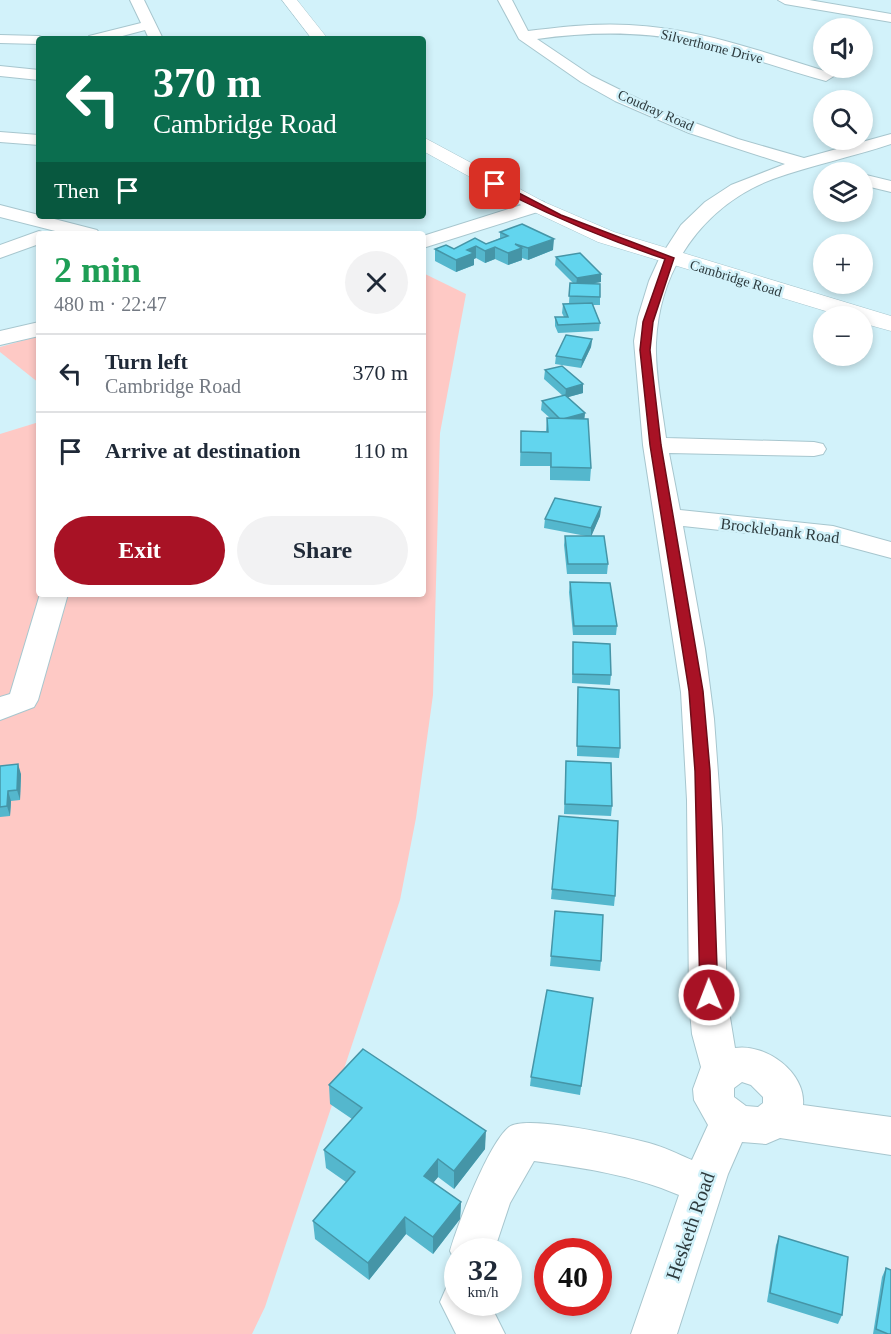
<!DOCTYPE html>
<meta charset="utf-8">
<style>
:root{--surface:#fff;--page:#f2f2f3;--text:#1f2937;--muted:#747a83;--line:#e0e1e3;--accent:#a81225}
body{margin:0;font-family:"Times New Roman",serif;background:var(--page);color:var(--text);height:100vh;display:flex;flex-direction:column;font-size:22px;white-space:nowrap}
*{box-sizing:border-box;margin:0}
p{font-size:20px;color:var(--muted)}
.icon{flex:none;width:33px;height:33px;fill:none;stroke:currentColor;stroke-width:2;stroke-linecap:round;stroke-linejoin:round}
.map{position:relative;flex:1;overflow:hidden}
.side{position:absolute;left:36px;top:231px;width:390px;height:366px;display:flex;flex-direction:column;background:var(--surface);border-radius:6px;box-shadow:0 3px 9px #0003}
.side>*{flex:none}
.hud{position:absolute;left:36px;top:36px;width:390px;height:183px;border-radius:6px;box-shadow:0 3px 9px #0003;background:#0b6e4f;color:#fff;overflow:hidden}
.buttons{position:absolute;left:813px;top:18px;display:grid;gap:12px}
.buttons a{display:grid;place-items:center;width:60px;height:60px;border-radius:50%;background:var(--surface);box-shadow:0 3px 9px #0003;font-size:30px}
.speed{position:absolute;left:444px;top:1238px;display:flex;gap:12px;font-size:30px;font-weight:700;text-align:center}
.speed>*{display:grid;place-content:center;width:78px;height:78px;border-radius:50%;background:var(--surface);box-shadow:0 3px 9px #0003;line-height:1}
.speed small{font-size:15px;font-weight:400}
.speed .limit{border:9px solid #d22;background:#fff;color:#111}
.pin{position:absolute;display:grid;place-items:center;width:51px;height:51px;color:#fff;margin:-26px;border-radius:12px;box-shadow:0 3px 9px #0006}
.me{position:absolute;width:66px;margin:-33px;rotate:359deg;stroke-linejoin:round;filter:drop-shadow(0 0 4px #0008)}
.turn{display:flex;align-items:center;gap:21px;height:126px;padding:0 18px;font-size:27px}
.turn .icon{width:78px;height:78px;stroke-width:2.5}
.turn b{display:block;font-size:42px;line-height:51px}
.then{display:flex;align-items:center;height:57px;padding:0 18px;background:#0003;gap:12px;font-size:22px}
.round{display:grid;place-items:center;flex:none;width:63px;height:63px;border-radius:32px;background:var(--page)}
.summary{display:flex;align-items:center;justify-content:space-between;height:102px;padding:0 18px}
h1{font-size:36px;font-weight:800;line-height:45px;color:#1e9e55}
.action{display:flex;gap:12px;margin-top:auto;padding:12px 18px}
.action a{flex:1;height:69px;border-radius:36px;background:var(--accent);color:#fff;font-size:24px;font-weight:800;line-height:69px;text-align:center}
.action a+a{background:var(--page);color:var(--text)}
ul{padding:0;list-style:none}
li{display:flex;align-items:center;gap:18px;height:78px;padding:0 18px;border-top:2px solid var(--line)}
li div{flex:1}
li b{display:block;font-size:22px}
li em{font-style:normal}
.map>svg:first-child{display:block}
.green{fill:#fec9c5}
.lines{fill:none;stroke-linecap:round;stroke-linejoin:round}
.minor-casing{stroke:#a7c6ce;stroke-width:2}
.highway-casing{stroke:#a7c6ce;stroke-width:1}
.minor{fill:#fff;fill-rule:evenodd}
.highway{fill:#fff;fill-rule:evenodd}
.wall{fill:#54b7cd}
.shaded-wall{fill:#4595a7}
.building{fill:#62d5ee;stroke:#4595a7;stroke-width:1.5}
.route{fill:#a81225;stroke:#6d0c18;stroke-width:1.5}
.labels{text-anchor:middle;stroke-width:5;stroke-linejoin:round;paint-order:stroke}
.far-street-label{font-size:14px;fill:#2d3a3d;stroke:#d2f2fa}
.street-label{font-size:16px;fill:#2d3a3d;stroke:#d2f2fa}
.near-street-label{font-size:20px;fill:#2d3a3d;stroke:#d2f2fa}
</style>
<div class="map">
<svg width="891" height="1334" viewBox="0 0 891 1334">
<rect width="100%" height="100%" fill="#d2f2fa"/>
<g class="green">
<path d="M423 273 466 294 440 433 433 695 416 818 400 900 265 1307 252 1334H0V434L39 422V594H423Z"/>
<path d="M39 336V383L0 352V347Z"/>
</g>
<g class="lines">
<defs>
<g id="minor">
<path d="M130 0H144L163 39H149L145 30 111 39H87L89 36 141 23Z"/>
<path d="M498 0H512L528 31C561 27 595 23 629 25 699 28 765 53 831 73L834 76 826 81C780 69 735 51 688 41 638 31 588 32 537 39L592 76 663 111 738 139 804 158 891 134V144C852 157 812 165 773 179 704 205 659 268 656 343 655 374 662 407 666 438L814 442 823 444 826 449 823 454 814 456 669 453 680 510 833 526 891 542V558L831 542 683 526 705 649 714 719 722 828 727 999 735 1048C765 1043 806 1072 803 1105L891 1117V1155L780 1138 766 1144 742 1142 728 1174 677 1334H631L679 1195C632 1175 584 1168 534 1161L510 1203 494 1251H458V1267L450 1251C458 1224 488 1144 509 1127 527 1114 626 1137 649 1143 664 1147 678 1154 692 1160L708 1125 694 1100 693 1089 701 1067 692 1034 689 999 687 800 681 692 643 445 634 341 638 317 649 281 659 259 681 225 705 202 731 185 785 164 689 133 615 101 581 82 519 39ZM742 1082 751 1085 763 1097V1103L758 1107 746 1106 734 1097V1088Z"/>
<path d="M778 0H809L891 14V22L785 4Z"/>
<path d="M0 35 39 36 46 39H39V44L0 43Z"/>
<path d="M0 66 39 70V80L0 76Z"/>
<path d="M0 132 39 135V145L0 142Z"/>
<path d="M862 174 891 181V192L862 185Z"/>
<path d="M537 200 544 202 546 206 544 210 423 248V236Z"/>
<path d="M0 205 97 230 100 234H67L0 217Z"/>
<path d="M39 231 47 234H39V244L0 258V245Z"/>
<path d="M39 322V336L0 345V331Z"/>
<path d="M40 594H68L38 700 34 707 0 720V697L10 694Z"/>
<path d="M458 1281V1302H489L505 1334H456L440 1302 447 1286Z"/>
</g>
<g id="highway">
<path d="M282 0H297L328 39H312Z"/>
<path d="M423 137 544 202 614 232 891 316V331L862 323V316H842L598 242 530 210 423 151Z"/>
</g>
</defs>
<use href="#minor" class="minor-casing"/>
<use href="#highway" class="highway-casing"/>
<use href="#minor" class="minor"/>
<use href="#highway" class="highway"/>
</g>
<g class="wall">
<path d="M500 232 553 250 528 260 522 258V260L508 265 495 259 485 263 476 258 474 259V265L456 272 435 261V249H454L486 244 500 238Z"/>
<path d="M556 257 601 274V282L590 284 600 297V305H593L600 323 599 331 558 333 555 326V317H564L562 313 563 304H569L570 283H573L555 265Z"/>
<path d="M592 339 591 347 581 368 555 364 556 356Z"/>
<path d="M545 370 583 393 568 397 585 413 584 419 591 468 590 481 550 480V466H520L521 431H546L547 418H550L541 410 542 401 563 396 544 379Z"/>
<path d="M601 507 600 516 591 536 608 564 607 574H567L564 545 565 536H586L544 528 545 519Z"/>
<path d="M570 582 617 626 616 635H573L569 592Z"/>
<path d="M573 642 611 675 610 685 572 683Z"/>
<path d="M578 687 620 748 619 758 577 756Z"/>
<path d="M566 761 612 806 611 816 564 814Z"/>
<path d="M0 766 21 774 20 800 11 801 10 816 0 817Z"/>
<path d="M552 889 615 896 614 906 551 899Z"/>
<path d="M555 911 601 961 600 971 550 966Z"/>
<path d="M593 998 580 1095 530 1086 531 1077Z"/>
<path d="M329 1085 485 1149 454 1189 438 1177 433 1183 461 1202 460 1219 433 1254 406 1234 369 1280 315 1239 313 1221 346 1182 326 1168 324 1150 352 1119 330 1104Z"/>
<path d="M779 1236 842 1315 838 1324 767 1302 776 1245Z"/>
<path d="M886 1268 891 1334H873L882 1277Z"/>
</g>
<g class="shaded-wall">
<path d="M554 239 553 250 528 260V248Z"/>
<path d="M476 246V258L474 259V265L456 272V260L467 250Z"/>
<path d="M495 247V259L485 263V251Z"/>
<path d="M522 248V260L508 265V253Z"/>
<path d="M601 274V282L576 286 577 278Z"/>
<path d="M592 339 591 347 581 368 582 360Z"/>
<path d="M583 384V393L565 398 566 389Z"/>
<path d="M585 413 584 422 561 419Z"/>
<path d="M601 507 600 516 591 537V528Z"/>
<path d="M18 764 21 774 20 800 17 790Z"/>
<path d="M8 791 11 801 10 816 7 806Z"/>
<path d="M486 1131 485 1149 454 1189V1171Z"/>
<path d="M438 1159V1177L424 1194V1176Z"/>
<path d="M461 1202 460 1219 433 1254V1237Z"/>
<path d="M405 1217 406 1234 369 1280 368 1263Z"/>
</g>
<g class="building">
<path d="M522 224 554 239 528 248 515 244 522 248 508 253 495 247 485 251 476 246 467 250 474 253 456 260 435 249 446 245 454 249 475 238 486 244 508 236 500 232Z"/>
<path d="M580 253 601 274 577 278 556 257Z"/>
<path d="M570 283 600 284V297L569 296Z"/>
<path d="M592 303 600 323 558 325 555 317H568L563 304Z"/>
<path d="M566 335 592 339 582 360 556 356Z"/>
<path d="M562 366 583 384 566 389 545 370Z"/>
<path d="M565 395 585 413 563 419H560L542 401Z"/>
<path d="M547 418 588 419 591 468 551 467V453L521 452V431L548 432Z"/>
<path d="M555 498 601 507 591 528 545 519Z"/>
<path d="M565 536H604L608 564H568Z"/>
<path d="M570 582 610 583 617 626H574Z"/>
<path d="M573 642 610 644 611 675 573 674Z"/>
<path d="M578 687 619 690 620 748 577 746Z"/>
<path d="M566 761 611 763 612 806 565 804Z"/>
<path d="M18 764 17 790 8 791 7 806 0 807V766Z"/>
<path d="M559 816 618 821 615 896 552 889Z"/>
<path d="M555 911 603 915 601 961 551 956Z"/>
<path d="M547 990 593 998 581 1086 531 1077Z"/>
<path d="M363 1049 486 1131 454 1171 438 1159 424 1176 461 1202 433 1237 405 1217 368 1263 313 1221 355 1172 324 1150 362 1108 329 1085Z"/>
<path d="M779 1236 848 1257 842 1315 770 1293Z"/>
<path d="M886 1268 891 1270V1334H888L876 1329Z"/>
</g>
<path class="route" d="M492 182H498L561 215 674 258 653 322 650 350 661 445 703 691 710 771 718 995 715 1000 709 1002 703 1000 700 995 695 771 689 691 650 445 640 350 643 322 665 259C604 239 549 215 492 186Z"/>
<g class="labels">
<g class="far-street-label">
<text transform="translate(712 46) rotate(14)" y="5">Silverthorne Drive</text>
<text transform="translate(656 110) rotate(24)" y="5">Coudray Road</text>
<text transform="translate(736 278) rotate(17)" y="5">Cambridge Road</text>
</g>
<g class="street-label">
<text transform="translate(780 530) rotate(7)" y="6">Brocklebank Road</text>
</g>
<g class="near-street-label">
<text transform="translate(690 1226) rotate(-71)" y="7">Hesketh Road</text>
</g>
</g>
</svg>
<div class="buttons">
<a><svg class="icon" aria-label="sound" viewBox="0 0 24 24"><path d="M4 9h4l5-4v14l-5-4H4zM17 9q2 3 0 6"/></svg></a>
<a><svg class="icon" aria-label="search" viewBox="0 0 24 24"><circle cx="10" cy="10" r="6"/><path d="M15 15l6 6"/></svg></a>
<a><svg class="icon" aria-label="layers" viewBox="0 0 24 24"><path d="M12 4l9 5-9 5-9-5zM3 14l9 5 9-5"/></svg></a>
<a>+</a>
<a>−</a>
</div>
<div class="speed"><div>32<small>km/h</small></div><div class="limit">40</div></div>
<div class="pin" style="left:495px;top:184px;background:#d93025"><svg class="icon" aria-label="arrive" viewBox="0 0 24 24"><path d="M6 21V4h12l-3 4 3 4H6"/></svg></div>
<svg class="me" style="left:709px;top:995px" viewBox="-20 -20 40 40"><circle r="17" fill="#a81225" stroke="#fff" stroke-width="3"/><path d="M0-11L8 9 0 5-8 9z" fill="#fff"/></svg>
<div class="hud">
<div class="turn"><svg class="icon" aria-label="left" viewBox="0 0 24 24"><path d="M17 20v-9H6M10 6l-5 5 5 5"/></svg><div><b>370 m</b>Cambridge Road</div></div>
<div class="then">Then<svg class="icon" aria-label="arrive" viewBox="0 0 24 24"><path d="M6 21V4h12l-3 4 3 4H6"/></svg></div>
</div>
<section class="side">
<div class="summary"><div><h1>2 min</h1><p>480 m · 22:47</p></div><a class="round"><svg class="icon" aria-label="close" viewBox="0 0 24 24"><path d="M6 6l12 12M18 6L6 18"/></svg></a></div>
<ul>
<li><svg class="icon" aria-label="left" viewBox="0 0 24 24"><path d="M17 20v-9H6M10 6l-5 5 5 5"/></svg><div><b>Turn left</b><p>Cambridge Road</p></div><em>370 m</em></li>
<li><svg class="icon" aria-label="arrive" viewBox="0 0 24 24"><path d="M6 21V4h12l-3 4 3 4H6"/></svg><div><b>Arrive at destination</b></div><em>110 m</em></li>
</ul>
<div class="action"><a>Exit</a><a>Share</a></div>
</section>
</div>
